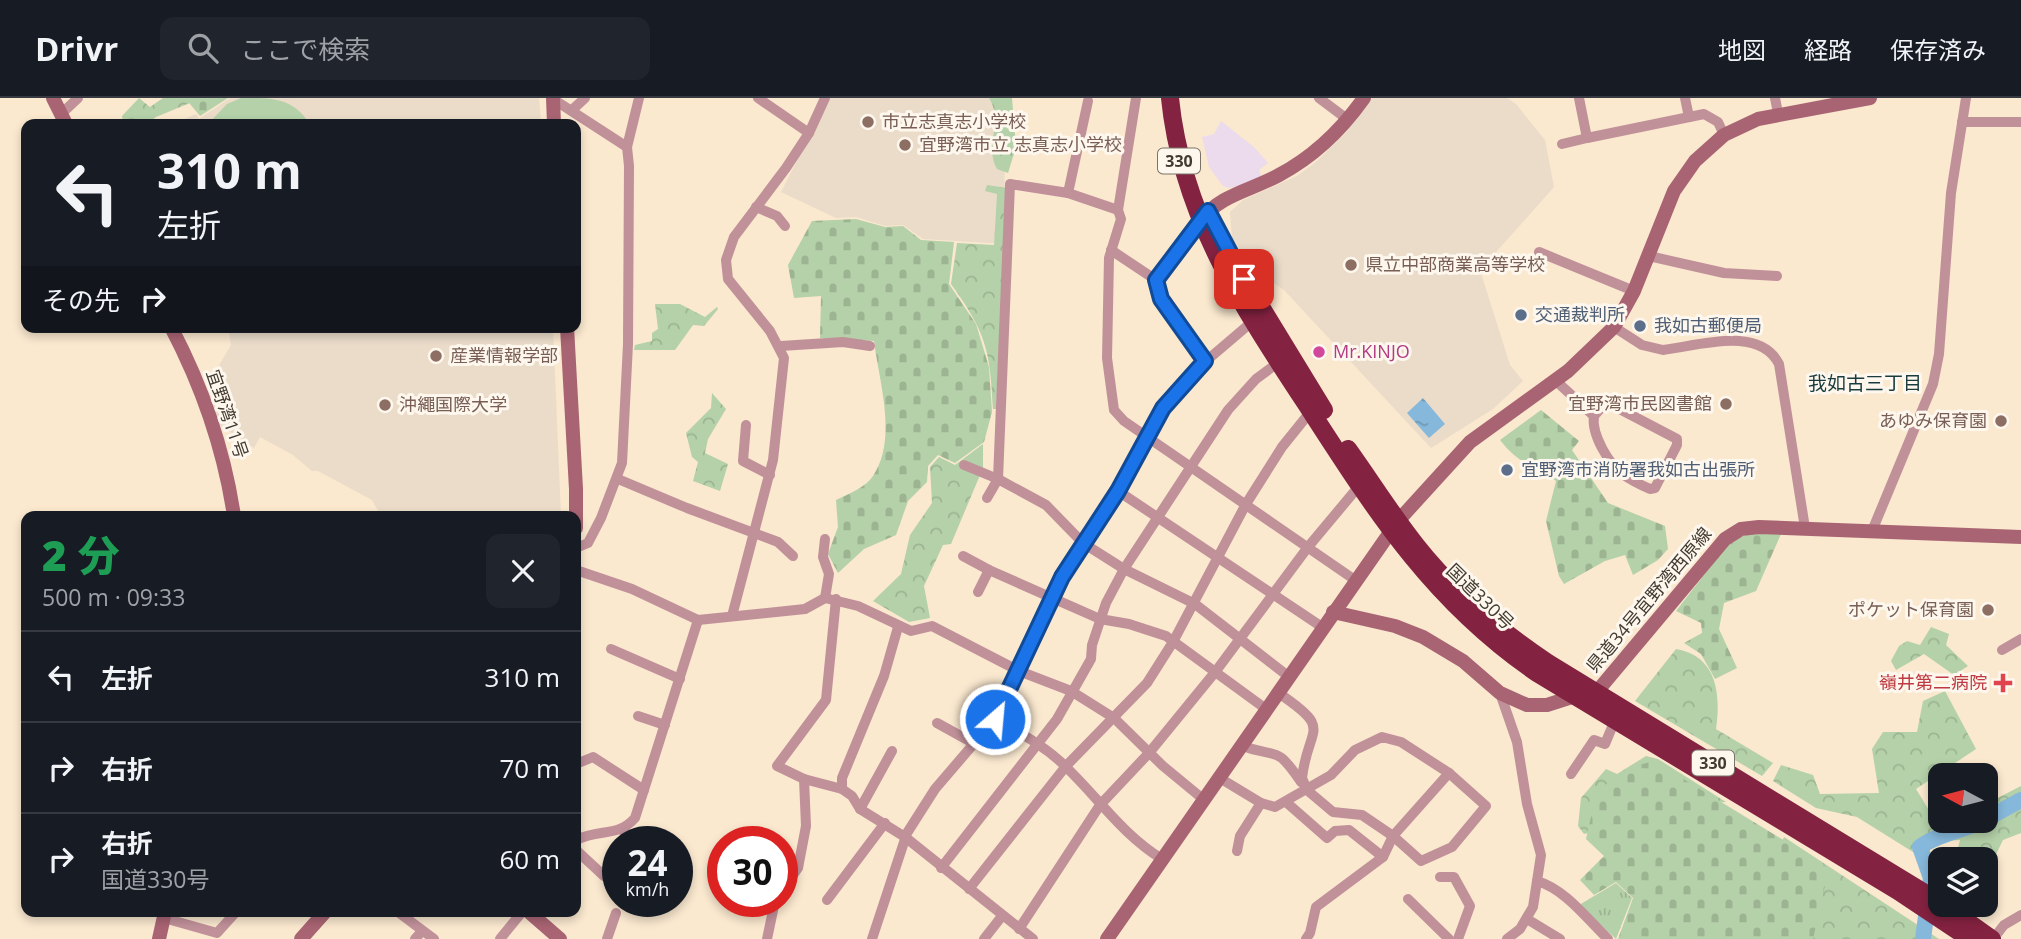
<!DOCTYPE html>
<html lang="ja">
<meta charset="utf-8">
<style>
:root{--surface:#171b24;--page:#20242c;--text:#f1f3f6;--muted:#9ea1a6;--line:#363941}
body{margin:0;font-family:"Open Sans","Noto Sans JP",sans-serif;background:var(--page);color:var(--text);height:100vh;display:flex;flex-direction:column;font-size:26px;white-space:nowrap}
*{box-sizing:border-box;margin:0}
p{font-size:23px;color:var(--muted)}
.icon{flex:none;width:38px;height:38px;fill:none;stroke:currentColor;stroke-width:2;stroke-linecap:round;stroke-linejoin:round}
.map{position:relative;flex:1;overflow:hidden}
.details{position:absolute;left:21px;top:413px;width:560px;height:406px;display:flex;flex-direction:column;background:var(--surface);border-radius:14px;box-shadow:0 4px 10px #0003}
.details>*{flex:none}
.hud{position:absolute;left:21px;top:21px;width:560px;height:214px;border-radius:14px;box-shadow:0 4px 10px #0003;background:#171b24;color:var(--text);overflow:hidden}
.needle{width:46px;rotate:277deg}
.controls{position:absolute;left:1928px;top:665px;display:grid;gap:14px}
.controls a{display:grid;place-items:center;width:70px;height:70px;border-radius:14px;background:var(--surface);box-shadow:0 4px 10px #0003;font-size:35px}
.speed{position:absolute;left:602px;top:728px;display:flex;gap:14px;font-size:35px;font-weight:700;text-align:center}
.speed>*{display:grid;place-content:center;width:91px;height:91px;border-radius:50%;background:var(--surface);box-shadow:0 4px 10px #0003;line-height:1}
.speed small{font-size:18px;font-weight:400}
.speed .limit{border:10px solid #d22;background:#fff;color:#111}
.pin{position:absolute;display:grid;place-items:center;width:60px;height:60px;color:#fff;margin:-30px;border-radius:14px;box-shadow:0 4px 10px #0006}
.me{position:absolute;width:77px;margin:-38px;rotate:27deg;stroke-linejoin:round;filter:drop-shadow(0 0 5px #0008)}
.turn{display:flex;align-items:center;gap:24px;height:147px;padding:0 21px;font-size:32px}
.turn .icon{width:91px;height:91px;stroke-width:2.5}
.turn b{display:block;font-size:49px;line-height:60px}
.then{display:flex;align-items:center;height:66px;padding:0 21px;background:#0003;gap:14px;font-size:26px}
.round{display:grid;place-items:center;flex:none;width:74px;height:74px;border-radius:14px;background:var(--page)}
.headline{display:flex;align-items:center;justify-content:space-between;height:119px;padding:0 21px}
h1{font-size:42px;font-weight:800;line-height:52px;color:#1e9e55}
ul{padding:0;list-style:none}
li{display:flex;align-items:center;gap:21px;height:91px;padding:0 21px;border-top:2px solid var(--line)}
li div{flex:1}
li b{display:block;font-size:26px}
li em{font-style:normal}
header{display:flex;align-items:center;gap:42px;box-sizing:border-box;height:98px;padding:0 35px;background:var(--surface);border-bottom:2px solid var(--line)}
header strong{font-size:33px}
nav{display:flex;gap:38px;margin-inline-start:auto;font-size:24px}
.search{width:490px;height:63px;background:var(--page);display:flex;align-items:center;gap:18px;box-sizing:border-box;padding:0 24px;border-radius:14px;color:var(--muted);font-size:26px}
.map>svg:first-child{display:block}
.commercial{fill:#ecdbec}
.education{fill:#eadcc9}
.forest{fill:url(#forest-crowns)}
.cemetery{fill:url(#cemetery-stones)}
.park{fill:url(#park-tufts)}
.pitch{fill:#b4d1a9}
.water{fill:url(#water-ripples)}
.lines{fill:none;stroke-linecap:round;stroke-linejoin:round}
.river{stroke:#86b8db;stroke-width:16}
.street{stroke:#c1919a;stroke-width:10}
.secondary{stroke:#a96473;stroke-width:14}
.highway{stroke:#842241;stroke-width:18}
.route-casing{stroke:#114b97;stroke-width:18}
.route{stroke:#1a73e8;stroke-width:12}
.education-dot{fill:#8d6e63;stroke:#fef7ed;stroke-width:2.5}
.service-dot{fill:#5c6f8a;stroke:#fef7ed;stroke-width:2.5}
.hotel-dot{fill:#d1479c;stroke:#fef7ed;stroke-width:2.5}
.health-dot{fill:#e0444e;stroke:#fef7ed;stroke-width:2.5}
.labels{text-anchor:middle;stroke-width:6;stroke-linejoin:round;paint-order:stroke}
.shield{fill:#fef7ed;stroke:#7a7369;stroke-width:2}
.shield-label{font-size:16px;font-weight:bold;fill:#423b31}
.education-label{font-size:18px;fill:#785e54;stroke:#fef7ed;text-anchor:start}
.service-label{font-size:18px;fill:#4e5e75;stroke:#fef7ed;text-anchor:start}
.hotel-label{font-size:18px;fill:#b23c85;stroke:#fef7ed;text-anchor:start}
.street-label{font-size:18px;fill:#423b31;stroke:#fef7ed}
.health-label{font-size:18px;fill:#be3a42;stroke:#fef7ed;text-anchor:end}
.neighbourhood-label{font-size:19px;fill:#183b3e;stroke:#fef7ed}
</style>
<header>
<strong>Drivr</strong>
<div class="search"><svg class="icon" aria-label="search" viewBox="0 0 24 24"><circle cx="10" cy="10" r="6"/><path d="M15 15l6 6"/></svg>ここで検索</div>
<nav><a>地図</a><a>経路</a><a>保存済み</a></nav>
</header>
<div class="map">
<svg width="2021" height="841" viewBox="0 0 2021 841">
<defs>
<pattern id="forest-crowns" width="20" height="18" patternUnits="userSpaceOnUse" patternTransform="scale(1.75)"><rect width="20" height="18" fill="#b4d1a9"/><path d="M2 6a3 3 0 1 1 6 0M12 15a3 3 0 1 1 6 0" fill="none" stroke="#9cb492"/></pattern>
<pattern id="cemetery-stones" width="16" height="16" patternUnits="userSpaceOnUse" patternTransform="scale(1.75)"><rect width="16" height="16" fill="#b4d1a9"/><path d="M2 7V4a2 2 0 0 1 4 0v3zM10 15v-3a2 2 0 0 1 4 0v3z" fill="#9cb492"/></pattern>
<pattern id="park-tufts" width="24" height="20" patternUnits="userSpaceOnUse" patternTransform="scale(1.75)"><rect width="24" height="20" fill="#b4d1a9"/><path d="M3 7l-1-3M5 7V3M7 7l1-3M15 17l-1-3M17 17v-4M19 17l1-3" fill="none" stroke="#9cb492"/></pattern>
<pattern id="water-ripples" width="26" height="14" patternUnits="userSpaceOnUse" patternTransform="scale(1.75)"><rect width="26" height="14" fill="#86b8db"/><path d="M2 4q2-2 4 0t4 0M15 11q2-2 4 0t4 0" fill="none" stroke="#6f97b2"/></pattern>
</defs>
<rect width="100%" height="100%" fill="#fae8cf"/>
<path class="commercial" d="M1221 23 1255 50 1268 65 1259 72 1261 78 1246 86 1229 90 1223 88 1209 69 1202 39 1214 36Z"/>
<g class="education">
<path d="M230 0H539L541 26H173L196 16 199 21Z"/>
<path d="M829 0H1004L1005 146 923 141 903 127 885 128 856 119 836 120 781 94Z"/>
<path d="M1372 0H1507L1516 6 1545 42 1554 89 1480 172 1510 267 1523 283 1493 311 1431 350 1284 192 1255 173 1232 140 1230 114 1243 102 1297 78 1316 64 1346 34Z"/>
<path d="M228 229H553L561 418H381L372 402 318 373H312L293 357 260 339 254 350 220 327 207 288 231 247Z"/>
</g>
<g class="forest">
<path d="M139 0 150 9 163 0H202L156 19 147 26H123L122 18Z"/>
<path d="M989 0H1012L1016 49 1008 75 997 71C984 48 1004 23 989 0Z"/>
<path d="M987 87 1007 90 996 311H993C990 251 986 235 951 186L957 145 994 147 997 96 985 93Z"/>
<path d="M655 206H680L705 219 717 209 718 211 704 228 693 227 675 252H634L635 247 652 243V235L658 231Z"/>
<path d="M712 295 726 311 708 341 705 355 728 366 720 393 693 383 698 364 692 359 686 335 711 310Z"/>
<path d="M983 346V370L951 446 943 447 924 488 930 520 909 524 873 503 901 476 910 437 932 405 930 369 939 359 955 367Z"/>
<path d="M1931 529 1949 536 1946 547 1968 568 1954 577 1924 556 1896 572 1891 563 1899 548 1907 543 1920 547Z"/>
<path d="M1676 551C1717 558 1721 596 1716 631L1773 665 1762 678 1635 603Z"/>
<path d="M1945 593 1976 651 1916 691 1935 722 1932 748 1913 754 1857 719 1816 710 1773 683 1781 667 1813 677 1820 696 1879 695 1872 651 1883 634H1917L1923 603Z"/>
<path d="M1646 658 1658 661 1726 704 1708 705 1584 736 1578 728 1581 700 1606 671 1617 676Z"/>
<path d="M2021 688V735L2003 742 1989 771H1986V761H1955L1960 742 1937 743 1939 724 1986 723V706Z"/>
<path d="M1784 739 1939 841H1743Z"/>
</g>
<g class="cemetery">
<path d="M185 0H228L200 18Z"/>
<path d="M856 121 885 129 903 128 921 142 954 144 949 186 976 226 989 269 992 314 984 344 955 365 938 357 928 368 927 384 908 403 896 437 864 451 838 475 828 456 838 429 836 402C848 396 865 390 873 378 898 340 879 284 874 243L820 240 821 198 794 200 788 167 812 123Z"/>
<path d="M1541 312 1579 343 1572 352 1608 405 1665 428 1668 451 1658 462 1633 477 1625 457 1605 463 1564 486 1559 478 1546 423 1556 383C1532 364 1521 369 1500 342Z"/>
<path d="M1759 433 1781 436 1756 493 1724 505 1719 531 1737 570 1715 581 1701 556 1684 545 1702 535 1701 525 1676 513 1731 442Z"/>
<path d="M1654 663 1829 770 1813 841H1618L1633 800 1616 784 1594 797 1580 782 1604 758 1586 741 1597 692 1635 668Z"/>
</g>
<path class="park" d="M1616 785 1632 800 1616 841 1579 807Z"/>
<path class="pitch" d="M241 0C275 0 292 0 310 26H208L227 6Z"/>
<path class="water" d="M1423 300 1445 326 1429 340 1407 315Z"/>
<g class="lines">
<g class="river">
<path d="M1986 721 2021 702"/>
<path d="M1923 841 1931 780 1920 749C1937 736 1962 733 1982 723"/>
</g>
<g class="street">
<path d="M758 0 809 35"/>
<path d="M1136 0 1118 112 1121 121 1109 160 1107 260 1114 312 1124 323 1355 482"/>
<path d="M1319 0 1347 21"/>
<path d="M1579 0 1587 40 1704 16 1718 24 1724 37"/>
<path d="M1685 0 1689 19"/>
<path d="M1775 0 1778 15"/>
<path d="M553 1 627 49 629 68 628 246 622 365 601 420 588 445 576 450"/>
<path d="M1088 3 1068 95 1118 112"/>
<path d="M572 12 585 0"/>
<path d="M61 16 78 0"/>
<path d="M1962 24H2021"/>
<path d="M1562 46 1587 40"/>
<path d="M627 49 639 0"/>
<path d="M756 109 777 118 785 128"/>
<path d="M1111 152 1156 182 1161 201 1205 263"/>
<path d="M1539 154 1634 193"/>
<path d="M1649 158 1724 175 1777 178"/>
<path d="M1156 182 1200 123"/>
<path d="M1614 229 1642 247 1663 252C1698 248 1759 227 1779 266L1805 430"/>
<path d="M781 248 843 244 870 248"/>
<path d="M1555 282 1594 318 1601 310 1612 307 1677 341V347L1655 390 1650 391C1641 387 1632 383 1624 377 1609 367 1591 336 1594 318"/>
<path d="M746 327 743 363 770 377"/>
<path d="M964 367 998 381 1046 407 1083 445 1124 471 1195 506 1288 578"/>
<path d="M618 381 687 410 778 444 793 458"/>
<path d="M1118 393 1322 529"/>
<path d="M987 400 998 381 1010 86 1068 95"/>
<path d="M1872 433 1933 286 1939 256 1951 95 1966 0"/>
<path d="M825 441 823 459 829 476 825 500"/>
<path d="M963 458 989 472"/>
<path d="M576 472 632 491 698 522 805 511 825 500 858 508 911 533 932 528 1019 573 1071 593 1114 620 1163 668 1203 701"/>
<path d="M978 494 989 472 1100 521 1129 526 1166 538 1266 611"/>
<path d="M836 501 826 602 777 668 804 681 842 691"/>
<path d="M732 518 773 362 784 260 770 233 728 181 726 162 734 139 786 70 809 35 825 0"/>
<path d="M898 529 884 578 842 680V691L852 698 860 711 905 739 1033 841"/>
<path d="M611 551 680 581"/>
<path d="M2002 552 2021 541"/>
<path d="M1277 594C1335 633 1308 627 1302 680L1307 692 1333 714 1362 717 1393 738 1421 763 1452 749 1486 708 1449 675"/>
<path d="M1500 595 1517 644 1527 706 1541 757 1533 809 1520 831 1507 841"/>
<path d="M638 618 665 627"/>
<path d="M995 621C1020 635 1047 649 1067 670 1099 701 1123 737 1162 761"/>
<path d="M937 625 975 646"/>
<path d="M1240 647C1278 662 1274 644 1301 684"/>
<path d="M576 666 593 659 644 692"/>
<path d="M1571 676 1594 642 1605 646 1615 622"/>
<path d="M1218 679 1261 705 1275 709 1331 677 1355 652 1382 639 1401 644 1449 675 1393 738 1383 759 1349 732 1335 733 1327 740 1286 704"/>
<path d="M860 711 892 653"/>
<path d="M623 730 627 744"/>
<path d="M576 742C600 730 617 740 635 720L698 522"/>
<path d="M576 752 604 778"/>
<path d="M1237 753 1240 738 1261 705"/>
<path d="M941 770 1057 621 1091 561 1092 547 1106 505 1124 471 1228 312 1256 281 1279 264"/>
<path d="M1440 779H1454L1470 808 1458 841"/>
<path d="M1537 783C1565 791 1587 821 1608 841"/>
<path d="M969 791 1066 668 1147 585 1173 544 1246 406 1282 349 1311 313"/>
<path d="M782 793 798 770 806 728 804 681"/>
<path d="M1408 801 1449 841"/>
<path d="M827 802 885 725"/>
<path d="M398 814 434 841"/>
<path d="M164 820 217 835 236 814"/>
<path d="M1527 821 1560 841"/>
<path d="M1019 831 1100 707 1149 655 1216 573 1308 449 1359 388"/>
<path d="M415 841 422 833"/>
<path d="M500 841 522 814"/>
<path d="M607 841 616 815"/>
<path d="M767 841 775 803"/>
<path d="M872 841 907 735 935 691 995 621 1062 479 1118 393 1163 310 1199 269 1253 223"/>
<path d="M984 841 1002 818"/>
<path d="M1306 841 1310 835 1316 809 1383 759"/>
<path d="M1993 841 2004 827 2021 817"/>
</g>
<g class="secondary">
<path d="M53 0 66 26"/>
<path d="M553 0 554 26"/>
<path d="M1200 123C1221 96 1250 93 1279 77 1313 59 1342 31 1364 0"/>
<path d="M171 229C203 290 224 351 234 418"/>
<path d="M567 229 576 391V430"/>
<path d="M1333 514 1395 528 1423 539 1463 563 1500 595 1527 607H1547L1600 590 1725 441 1741 431 1759 429 2021 439"/>
<path d="M529 814 560 841"/>
<path d="M159 841 165 814"/>
<path d="M301 841 325 814"/>
<path d="M1107 841 1398 423 1470 344 1568 273 1614 229 1634 193 1674 93 1695 63 1724 37 1758 21 1870 0"/>
</g>
<g class="highway">
<path d="M1170 0C1182 120 1245 213 1310 312 1376 414 1433 504 1537 575L1898 793 1970 841"/>
<path d="M1233 163 1324 312"/>
<path d="M1348 351C1371 383 1392 417 1416 447 1453 494 1499 532 1548 565L1941 805"/>
<path d="M1944 807 1992 841"/>
</g>
</g>
<g class="lines">
<defs>
<path id="route" d="M995 621 1062 479 1118 393 1163 310 1205 263 1161 201 1156 182 1208 113 1244 181"/>
</defs>
<use href="#route" class="route-casing"/>
<use href="#route" class="route"/>
</g>
<g class="education-dot">
<circle cx="868" cy="24" r="7"/>
<circle cx="905" cy="47" r="7"/>
<circle cx="1351" cy="167" r="7"/>
<circle cx="436" cy="258" r="7"/>
<circle cx="1726" cy="306" r="7"/>
<circle cx="385" cy="307" r="7"/>
<circle cx="2001" cy="323" r="7"/>
<circle cx="1988" cy="512" r="7"/>
</g>
<g class="service-dot">
<circle cx="1521" cy="217" r="7"/>
<circle cx="1640" cy="228" r="7"/>
<circle cx="1507" cy="372" r="7"/>
</g>
<circle class="hotel-dot" cx="1319" cy="254" r="7"/>
<path class="health-dot" d="M1999.5 574.5h7v7h7v7h-7v7h-7v-7h-7v-7h7z"/>
<g class="labels">
<g class="shield">
<rect x="1158" y="50.5" width="42" height="25" rx="5"/>
<rect x="1692" y="652.5" width="42" height="25" rx="5"/>
</g>
<g class="shield-label">
<text x="1179" y="69">330</text>
<text x="1713" y="671">330</text>
</g>
<g class="education-label">
<text x="882" y="30">市立志真志小学校</text>
<text x="919" y="53">宜野湾市立 志真志小学校</text>
<text x="1365" y="173">県立中部商業高等学校</text>
<text x="450" y="264">産業情報学部</text>
<text x="1712" y="312" text-anchor="end">宜野湾市民図書館</text>
<text x="399" y="313">沖繩国際大学</text>
<text x="1987" y="329" text-anchor="end">あゆみ保育園</text>
<text x="1974" y="518" text-anchor="end">ポケット保育園</text>
</g>
<g class="service-label">
<text x="1535" y="223">交通裁判所</text>
<text x="1654" y="234">我如古郵便局</text>
<text x="1521" y="378">宜野湾市消防署我如古出張所</text>
</g>
<g class="hotel-label">
<text x="1333" y="260">Mr.KINJO</text>
</g>
<g class="street-label">
<text transform="translate(227 316) rotate(71)" y="6">宜野湾11号</text>
<text transform="translate(1480 499) rotate(44)" y="6">国道330号</text>
<text transform="translate(1649 502) rotate(-50)" y="6">県道34号宜野湾西原線</text>
</g>
<g class="health-label">
<text x="1987" y="591">嶺井第二病院</text>
</g>
<g class="neighbourhood-label">
<text x="1865" y="292">我如古三丁目</text>
</g>
</g>
</svg>
<div class="controls">
<a><svg class="needle" viewBox="-14 -14 28 28"><path d="M0-13l5 13h-10z" fill="#e53935"/><path d="M0 13l5-13h-10z" fill="#9ea1a6"/></svg></a>
<a><svg class="icon" aria-label="layers" viewBox="0 0 24 24"><path d="M12 4l9 5-9 5-9-5zM3 14l9 5 9-5"/></svg></a>
</div>
<div class="speed"><div>24<small>km/h</small></div><div class="limit">30</div></div>
<div class="pin" style="left:1244px;top:181px;background:#d93025"><svg class="icon" aria-label="arrive" viewBox="0 0 24 24"><path d="M6 21V4h12l-3 4 3 4H6"/></svg></div>
<svg class="me" style="left:995px;top:621px" viewBox="-20 -20 40 40"><circle r="17" fill="#1a73e8" stroke="#fff" stroke-width="3"/><path d="M0-11L8 9 0 5-8 9z" fill="#fff"/></svg>
<div class="hud">
<div class="turn"><svg class="icon" aria-label="left" viewBox="0 0 24 24"><path d="M17 20v-9H6M10 6l-5 5 5 5"/></svg><div><b>310 m</b>左折</div></div>
<div class="then">その先<svg class="icon" aria-label="right" viewBox="0 0 24 24"><path d="M7 20v-9h11M14 6l5 5-5 5"/></svg></div>
</div>
<section class="details">
<div class="headline"><div><h1>2 分</h1><p>500 m · 09:33</p></div><a class="round"><svg class="icon" aria-label="close" viewBox="0 0 24 24"><path d="M6 6l12 12M18 6L6 18"/></svg></a></div>
<ul>
<li><svg class="icon" aria-label="left" viewBox="0 0 24 24"><path d="M17 20v-9H6M10 6l-5 5 5 5"/></svg><div><b>左折</b></div><em>310 m</em></li>
<li><svg class="icon" aria-label="right" viewBox="0 0 24 24"><path d="M7 20v-9h11M14 6l5 5-5 5"/></svg><div><b>右折</b></div><em>70 m</em></li>
<li><svg class="icon" aria-label="right" viewBox="0 0 24 24"><path d="M7 20v-9h11M14 6l5 5-5 5"/></svg><div><b>右折</b><p>国道330号</p></div><em>60 m</em></li>
</ul>
</section>
</div>
